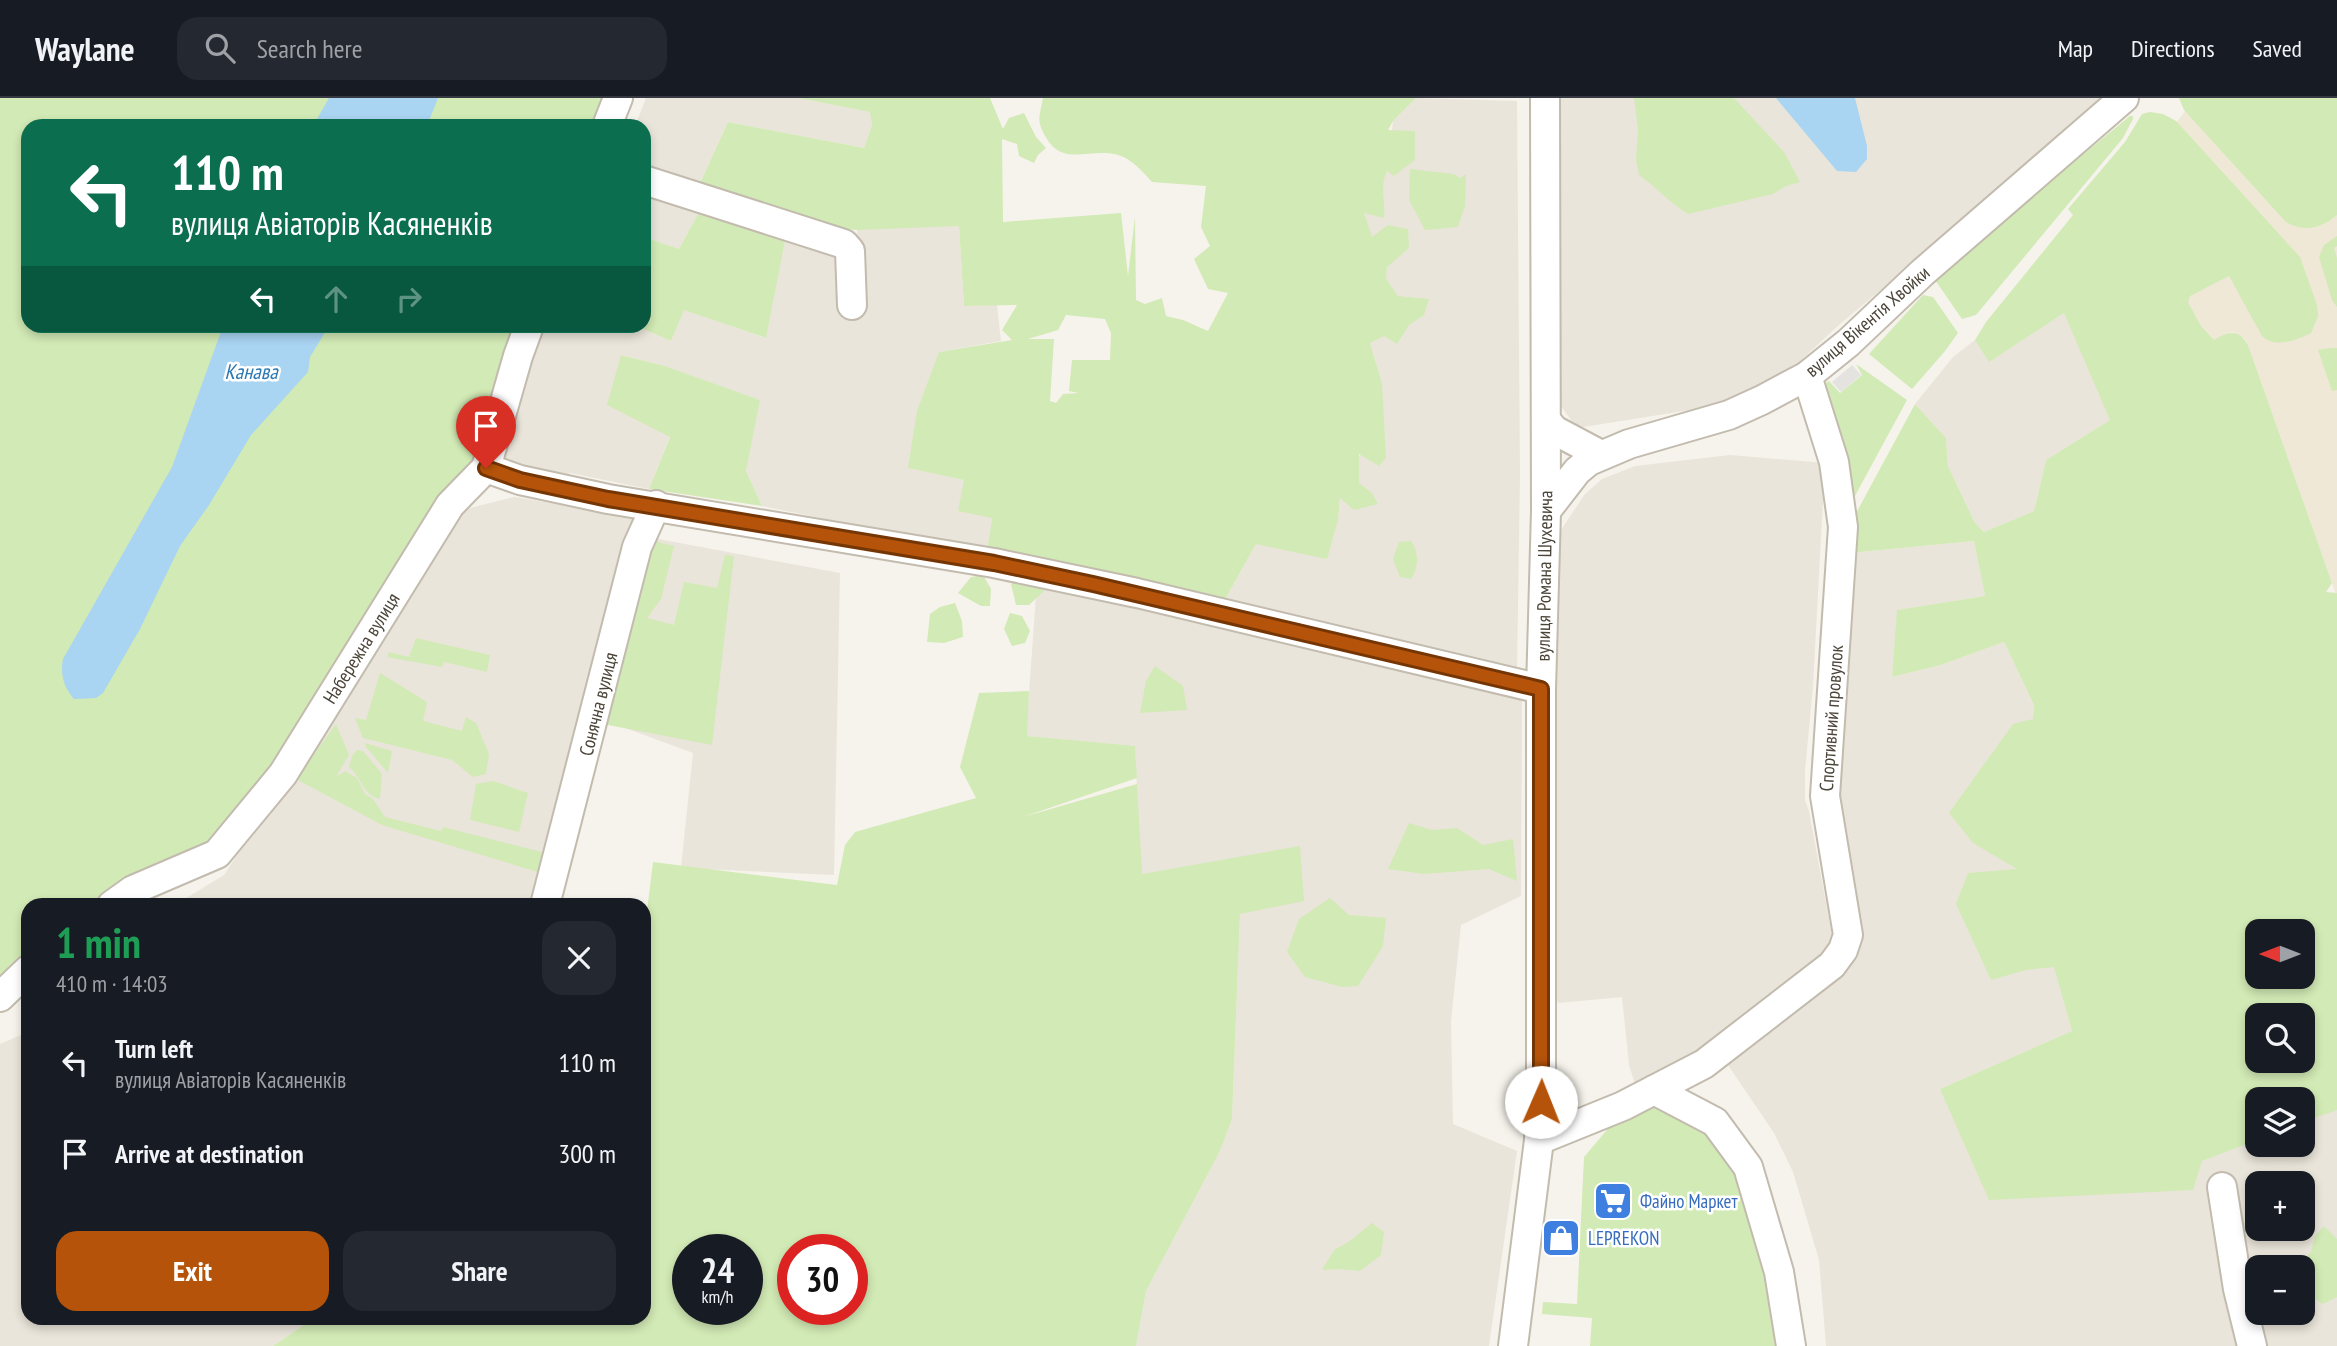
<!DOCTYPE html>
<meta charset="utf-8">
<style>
:root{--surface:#171b24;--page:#242831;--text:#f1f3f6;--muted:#9ea1a6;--line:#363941;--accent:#b45309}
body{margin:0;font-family:"PT Sans Narrow",sans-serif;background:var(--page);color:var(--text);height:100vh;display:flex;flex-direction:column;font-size:26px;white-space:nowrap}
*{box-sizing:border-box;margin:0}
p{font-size:23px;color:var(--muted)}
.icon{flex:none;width:38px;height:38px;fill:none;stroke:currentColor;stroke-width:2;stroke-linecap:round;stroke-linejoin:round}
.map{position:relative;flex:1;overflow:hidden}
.sheet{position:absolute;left:21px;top:800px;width:630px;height:427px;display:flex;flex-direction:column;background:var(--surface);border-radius:21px;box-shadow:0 4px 10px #0003}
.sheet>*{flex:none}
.top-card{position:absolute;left:21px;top:21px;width:630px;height:214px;border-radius:21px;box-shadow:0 4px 10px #0003;background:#0b6e4f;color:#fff;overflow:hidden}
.needle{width:46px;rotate:270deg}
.tools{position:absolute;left:2245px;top:821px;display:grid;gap:14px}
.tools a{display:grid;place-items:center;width:70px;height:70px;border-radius:14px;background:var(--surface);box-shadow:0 4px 10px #0003;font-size:35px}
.speed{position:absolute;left:672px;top:1136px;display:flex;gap:14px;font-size:35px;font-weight:700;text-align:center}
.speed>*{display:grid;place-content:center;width:91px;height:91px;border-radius:50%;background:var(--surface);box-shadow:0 4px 10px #0003;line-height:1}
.speed small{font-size:18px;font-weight:400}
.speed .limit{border:10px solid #d22;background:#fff;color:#111}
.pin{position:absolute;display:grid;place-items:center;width:60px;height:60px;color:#fff;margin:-72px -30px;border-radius:50% 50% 50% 0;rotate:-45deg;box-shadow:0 0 7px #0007}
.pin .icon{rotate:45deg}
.me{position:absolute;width:77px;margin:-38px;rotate:1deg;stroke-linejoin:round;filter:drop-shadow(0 0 5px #0008)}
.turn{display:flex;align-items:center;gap:24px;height:147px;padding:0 35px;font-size:32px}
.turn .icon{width:91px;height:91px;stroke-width:2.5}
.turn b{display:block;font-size:49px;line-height:60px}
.lanes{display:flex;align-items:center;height:66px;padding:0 35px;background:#0003;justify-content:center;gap:35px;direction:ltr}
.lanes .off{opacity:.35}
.round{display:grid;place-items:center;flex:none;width:74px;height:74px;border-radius:21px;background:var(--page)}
.headline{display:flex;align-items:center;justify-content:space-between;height:119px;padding:0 35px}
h1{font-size:42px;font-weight:700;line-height:52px;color:#1e9e55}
.action{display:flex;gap:14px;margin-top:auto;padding:14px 35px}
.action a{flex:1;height:80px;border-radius:21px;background:var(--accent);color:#fff;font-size:28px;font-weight:700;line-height:80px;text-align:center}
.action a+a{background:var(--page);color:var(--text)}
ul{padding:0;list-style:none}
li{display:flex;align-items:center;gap:21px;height:91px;padding:0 35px}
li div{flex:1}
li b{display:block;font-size:26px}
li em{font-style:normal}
header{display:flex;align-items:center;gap:42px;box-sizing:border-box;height:98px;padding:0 35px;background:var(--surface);border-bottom:2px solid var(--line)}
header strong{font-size:33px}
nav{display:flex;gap:38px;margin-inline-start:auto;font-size:24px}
.search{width:490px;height:63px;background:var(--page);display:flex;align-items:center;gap:18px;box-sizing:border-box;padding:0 24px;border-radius:21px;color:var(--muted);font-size:26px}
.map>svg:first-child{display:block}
.residential{fill:#eae5da;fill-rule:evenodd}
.education{fill:#efe8d6}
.green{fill:#d2eab5;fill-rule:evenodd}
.parking{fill:#e5e3e0}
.water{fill:#a9d4f2}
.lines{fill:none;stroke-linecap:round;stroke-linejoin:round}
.minor-casing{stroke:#c2bbae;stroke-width:32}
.minor{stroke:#fff;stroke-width:28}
.route-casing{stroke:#753606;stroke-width:18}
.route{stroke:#b45309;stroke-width:12}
.labels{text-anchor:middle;stroke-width:5;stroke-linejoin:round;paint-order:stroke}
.street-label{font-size:19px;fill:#4b4439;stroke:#fff}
.shop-label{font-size:19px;fill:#366cbe;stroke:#fff;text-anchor:start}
.water-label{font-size:21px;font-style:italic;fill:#2e7ab2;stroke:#fff}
</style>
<header>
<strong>Waylane</strong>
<div class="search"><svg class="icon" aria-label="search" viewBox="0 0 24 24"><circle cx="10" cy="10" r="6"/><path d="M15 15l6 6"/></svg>Search here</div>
<nav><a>Map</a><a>Directions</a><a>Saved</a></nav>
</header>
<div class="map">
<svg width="2337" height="1248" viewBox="0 0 2337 1248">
<rect width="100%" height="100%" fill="#f6f3ec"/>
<g class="residential">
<path d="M646 0H798L871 14 872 27 864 50 728 24 696 94 644 75V28H635Z"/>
<path d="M1416 0 1517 3 1520 376 1517 573 1223 505 1256 446 1338 422 1340 399 1382 310V285L1370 245 1364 114 1387 73 1393 23Z"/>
<path d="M1557 0H2110L1840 226 1799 264 1728 306 1577 330 1557 303Z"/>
<path d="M644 97 698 116 679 151 644 139Z"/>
<path d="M959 128 964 208 997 207 1001 243 939 254 909 370 965 382 992 420 987 454 762 408 746 373 759 302 665 268 622 257 608 307 670 338 649 391 570 375 564 379 506 366 499 347 543 228H636L671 243 684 211 765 240 785 143 832 157 845 165V219L860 216 857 129Z"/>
<path d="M2064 215 2115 319 2046 362 2034 413 1984 434 1975 425 1948 368 1946 340 1915 306 1953 259 1975 242 1989 263Z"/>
<path d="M1730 357 1825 365 1813 588 1805 673V702L1809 713 1833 843 1830 850 1700 955 1652 980 1635 986 1629 967 1622 899 1559 905 1557 903 1556 450 1559 435 1585 396 1602 381 1635 368Z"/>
<path d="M514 399 638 419 531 807H175L224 777 462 412Z"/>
<path d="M653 440 840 475 834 777 681 770 693 655 609 624Z"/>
<path d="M1974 443 1985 498 1898 512 1892 579 1941 567 2004 544 2034 607 2026 760 2072 933 1940 991 2202 1063 2257 1040 2258 1046H2303V1023L2337 1011V1248H1826L1819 1162 1793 1074 1774 1035 1728 967 1757 945 1845 871 1834 716 1850 455ZM2258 1085H2303V1130H2258ZM2258 1169H2303V1214H2258Z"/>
<path d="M1037 483 1506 589 1522 601 1521 798 1461 827 1451 923 1453 1026 1517 1053 1489 1248H1136L1146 1193 1220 1053 1232 1021 1240 816 1141 777 1135 649 1026 638Z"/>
<path d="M28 934V1220H314L273 1248H0V946Z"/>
</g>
<path class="education" d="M2337 0V499L2248 247 2244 240 2232 234 2214 242 2201 228 2188 204 2174 28 2185 13 2184 3Z"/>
<g class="green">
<path d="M0 0H611L600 28H28V228H521L498 301 471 369 227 737 90 807H28V857L0 881Z"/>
<path d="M798 0H990L1003 31 1009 20 1024 15 1036 39 1046 50 1038 57 1034 65 1019 58 1017 46 1002 41 1003 124 1121 115 1128 178 1135 119 1136 202 1145 206 1162 200 1166 218 1183 222 1208 233 1228 195 1208 191 1194 161 1210 148 1201 129 1206 88 1152 84C1142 73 1132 61 1118 57 1093 49 1063 69 1047 41 1036 23 1039 21 1043 0H1416L1393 23 1388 32 1415 33V62L1394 78 1387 73C1379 90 1386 101 1384 120L1364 115 1372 139 1388 127 1408 131 1409 150 1387 169 1386 181 1398 198 1429 201 1424 217 1409 227 1397 246 1384 238 1370 245 1382 285 1386 360 1379 368 1359 356V385L1372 395 1378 406 1354 412 1340 400 1338 422 1327 461 1256 446 1223 505 1061 465 987 454 992 420 958 413 964 382 908 370 917 313 939 254 1012 242 1002 232 1017 207 964 208 959 128 857 132 825 130 696 94 728 24 864 50 872 27 870 14ZM1066 217 1105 221 1111 235 1110 262H1072L1069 293 1079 295 1063 296 1056 305 1050 303 1054 241H1028L1058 232Z"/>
<path d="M1634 0H1734L1784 54 1800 84 1786 88 1773 96 1688 116C1670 105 1656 89 1639 77L1636 62 1638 31Z"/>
<path d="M2179 0H2337V117C2321 130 2305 135 2286 124L2184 12Z"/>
<path d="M2150 14 2163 16 2176 23 2300 159 2317 207 2318 218 2311 235C2296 242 2275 251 2262 238L2229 178 2190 198 2188 204 2201 228 2214 242C2228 234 2238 230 2248 247L2332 485 2326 494 2337 495V1012L2303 1024V1001H2258L2257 1042 2202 1063 2193 1092 1989 1102 1940 991 2072 933 2054 869 2026 872 1991 882 1956 806 1968 775 2017 771 1973 745 1949 715 2013 626 2033 621 2034 607 2004 544 1941 567 1892 579 1897 512 1985 498 1974 443 1850 455 1854 419 1915 306 1946 340 1948 368 1975 425 1984 434 2034 413 2046 362 2110 322 2064 215 1989 264 1975 242 1986 224 2073 117 2068 111 2125 44 2142 16ZM2258 833H2303V878H2258ZM2258 917H2303V962H2258Z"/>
<path d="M2130 18H2133V21L2123 40 1976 217 1962 221 1933 179Z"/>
<path d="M1410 71 1453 76 1461 80 1466 76 1465 108 1458 129 1425 132 1409 102Z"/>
<path d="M698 116 785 143 766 240 684 212 671 243 636 228H644V139L679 151Z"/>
<path d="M2337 138V148L2334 150 2337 160V209L2332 202 2319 159 2324 147Z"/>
<path d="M1923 197 1933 199 1958 235 1945 253 1912 291 1869 256Z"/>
<path d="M2331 250H2337V292L2332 293 2318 252Z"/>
<path d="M621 257 665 268 760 302 746 373 762 408 649 391 670 339 607 307Z"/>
<path d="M1856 266 1907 302 1850 407 1822 287 1829 283 1840 295 1862 277Z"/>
<path d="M649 442 674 448 661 501 647 520 674 527 684 484 717 490 725 457 734 458 712 647 603 626Z"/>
<path d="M1411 443C1419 454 1419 469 1411 481L1400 479 1393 461 1399 444Z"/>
<path d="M983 477 991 491 990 508H981L958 495 971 479Z"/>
<path d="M1024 479 1046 481 1043 494 1029 507H1016L1011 486Z"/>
<path d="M955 505 962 523 963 539 944 545 927 544 930 516 940 509Z"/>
<path d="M1010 515 1022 518 1030 533 1025 545 1012 548 1004 531Z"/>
<path d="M416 540 490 557 487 574 444 564 442 569 387 559 389 554 409 559Z"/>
<path d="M1155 568 1183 588 1187 612 1140 615 1146 583Z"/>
<path d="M380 575 427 604 423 623 462 633 466 619 476 625 489 656 486 676 473 679 452 662 363 640 355 620 366 622Z"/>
<path d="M1029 593 1027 638 1135 648 1137 680 1023 719 1137 686 1142 776 1300 748 1304 803 1240 816 1232 1021 1220 1053 1146 1193 1136 1248H273L314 1220H644V838L653 764 837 787 845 747 855 734 976 700 960 669 979 595ZM688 1152H747V1211H688ZM793 1152H852V1211H793Z"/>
<path d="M336 626 349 657 336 679 345 673 357 680 365 696 373 701 385 719 441 733 443 729 542 754 538 774 382 727 296 681Z"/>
<path d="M365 645 392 653 388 675 366 649Z"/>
<path d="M357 652 363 653 382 676 380 701C363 697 362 680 349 669L352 658Z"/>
<path d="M493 683 528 695 519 734 470 722 476 686Z"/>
<path d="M1409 725 1432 732 1457 730 1483 747 1513 741 1517 783 1489 771 1424 776 1388 771Z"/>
<path d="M1330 800 1349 817 1386 820 1383 848 1358 888 1342 889 1305 879 1287 854 1299 821Z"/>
<path d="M1660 1004 1697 1020 1738 1061 1783 1248H1590L1592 1220 1542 1216 1543 1204 1577 1206 1584 1059 1612 1026Z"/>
<path d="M1372 1125 1384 1134 1381 1157 1360 1173 1341 1171 1322 1172 1334 1152 1350 1143Z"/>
<path d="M2324 1128 2337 1141V1199L2323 1206C2307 1197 2303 1187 2303 1169H2295L2311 1154 2315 1138Z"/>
</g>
<path class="parking" d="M1852 267 1861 277 1841 294 1832 284Z"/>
<g class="water">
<path d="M329 0H438L427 28H313Z"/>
<path d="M1776 0H1855L1867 48V61L1856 74 1837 73Z"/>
<path d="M223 228H329L310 259 308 274 251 337 209 407 180 448 140 531 103 595 96 600 74 601C64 589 60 577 63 561L172 369Z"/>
</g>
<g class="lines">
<defs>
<g id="minor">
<path d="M607 28 618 0"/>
<path d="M644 82 844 146 850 153 852 207"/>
<path d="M1546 322 1554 332 1601 357"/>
<path d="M486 370 520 382 608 401 994 465 1137 495 1541 591"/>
<path d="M1546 413 1577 373 1589 363 1629 346 1729 317 1762 302 1807 278 1848 245 1922 175 2124 0"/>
<path d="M112 807 133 792 217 756 283 676 450 407 486 370 518 258 529 228"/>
<path d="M545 807 637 449 656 407"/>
<path d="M0 899 28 872"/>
<path d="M1654 992 1715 1024 1748 1069 1779 1174 1791 1248"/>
<path d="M1539 1042 1623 1008 1704 966 1832 867 1843 852 1848 837 1825 698 1843 429 1834 364 1807 278"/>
<path d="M2222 1089 2238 1191 2252 1248"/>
<path d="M1513 1248 1539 1042 1541 985V591L1546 413 1545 0"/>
</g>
</defs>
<use href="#minor" class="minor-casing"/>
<use href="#minor" class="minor"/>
</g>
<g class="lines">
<defs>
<path id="route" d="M486 370 520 382 608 401 994 465 1093 486 1541 591V1004"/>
</defs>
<use href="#route" class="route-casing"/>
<use href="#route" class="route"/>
</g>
<defs>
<symbol id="supermarket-square" viewBox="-11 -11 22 22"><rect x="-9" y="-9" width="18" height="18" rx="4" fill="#3f7fe0" stroke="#fff"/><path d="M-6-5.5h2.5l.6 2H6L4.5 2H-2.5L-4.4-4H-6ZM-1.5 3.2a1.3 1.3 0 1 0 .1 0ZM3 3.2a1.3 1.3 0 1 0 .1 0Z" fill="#fff"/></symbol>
<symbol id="shop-square" viewBox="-11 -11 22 22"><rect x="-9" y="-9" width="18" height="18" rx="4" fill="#3f7fe0" stroke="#fff"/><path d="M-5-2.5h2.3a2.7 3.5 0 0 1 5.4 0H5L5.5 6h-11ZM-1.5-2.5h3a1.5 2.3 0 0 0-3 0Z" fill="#fff"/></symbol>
</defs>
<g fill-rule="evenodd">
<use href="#supermarket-square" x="1591" y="1081" width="44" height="44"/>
<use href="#shop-square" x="1539" y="1118" width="44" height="44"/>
</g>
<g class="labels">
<g class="street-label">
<text transform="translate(1867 223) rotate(-41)" y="7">вулиця Вікентія Хвойки</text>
<text transform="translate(1544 478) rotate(-89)" y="7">вулиця Романа Шухевича</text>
<text transform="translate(361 550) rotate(-58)" y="7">Набережна вулиця</text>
<text transform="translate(598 606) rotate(-76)" y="7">Сонячна вулиця</text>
<text transform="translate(1831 620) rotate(-86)" y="7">Спортивний провулок</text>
</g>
<g class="shop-label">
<text x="1640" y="1110">Файно Маркет</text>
<text x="1588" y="1147">LEPREKON</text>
</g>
<g class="water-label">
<text x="251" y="281">Канава</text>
</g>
</g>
</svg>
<div class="tools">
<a><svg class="needle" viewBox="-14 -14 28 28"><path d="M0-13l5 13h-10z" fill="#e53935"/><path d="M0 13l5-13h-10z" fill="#9ea1a6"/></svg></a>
<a><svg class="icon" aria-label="search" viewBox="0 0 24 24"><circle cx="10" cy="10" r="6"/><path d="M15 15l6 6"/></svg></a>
<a><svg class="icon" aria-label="layers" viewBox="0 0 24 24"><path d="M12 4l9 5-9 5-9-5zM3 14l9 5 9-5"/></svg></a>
<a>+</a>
<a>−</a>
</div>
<div class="speed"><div>24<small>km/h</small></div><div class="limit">30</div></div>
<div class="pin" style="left:486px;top:370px;background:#d93025"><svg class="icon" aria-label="arrive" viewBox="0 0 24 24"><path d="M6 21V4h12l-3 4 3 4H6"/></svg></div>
<svg class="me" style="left:1541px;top:1004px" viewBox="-20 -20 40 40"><circle r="19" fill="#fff"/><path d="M0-13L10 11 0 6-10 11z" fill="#b45309"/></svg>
<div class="top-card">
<div class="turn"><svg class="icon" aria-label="left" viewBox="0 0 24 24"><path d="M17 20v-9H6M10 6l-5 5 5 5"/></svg><div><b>110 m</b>вулиця Авіаторів Касяненків</div></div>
<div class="lanes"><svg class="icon" aria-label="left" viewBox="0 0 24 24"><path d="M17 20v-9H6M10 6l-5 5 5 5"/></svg><svg class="icon off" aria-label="ahead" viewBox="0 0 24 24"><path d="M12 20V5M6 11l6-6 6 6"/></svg><svg class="icon off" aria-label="right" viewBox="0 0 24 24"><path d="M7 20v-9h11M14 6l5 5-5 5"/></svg></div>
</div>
<section class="sheet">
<div class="headline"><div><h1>1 min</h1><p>410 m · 14:03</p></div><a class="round"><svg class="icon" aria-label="close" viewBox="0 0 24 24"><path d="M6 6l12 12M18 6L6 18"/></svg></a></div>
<ul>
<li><svg class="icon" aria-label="left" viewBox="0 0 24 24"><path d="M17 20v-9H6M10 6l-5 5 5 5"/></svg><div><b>Turn left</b><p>вулиця Авіаторів Касяненків</p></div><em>110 m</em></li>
<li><svg class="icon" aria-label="arrive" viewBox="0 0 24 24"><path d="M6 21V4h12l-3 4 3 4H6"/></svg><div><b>Arrive at destination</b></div><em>300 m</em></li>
</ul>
<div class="action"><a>Exit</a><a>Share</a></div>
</section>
</div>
